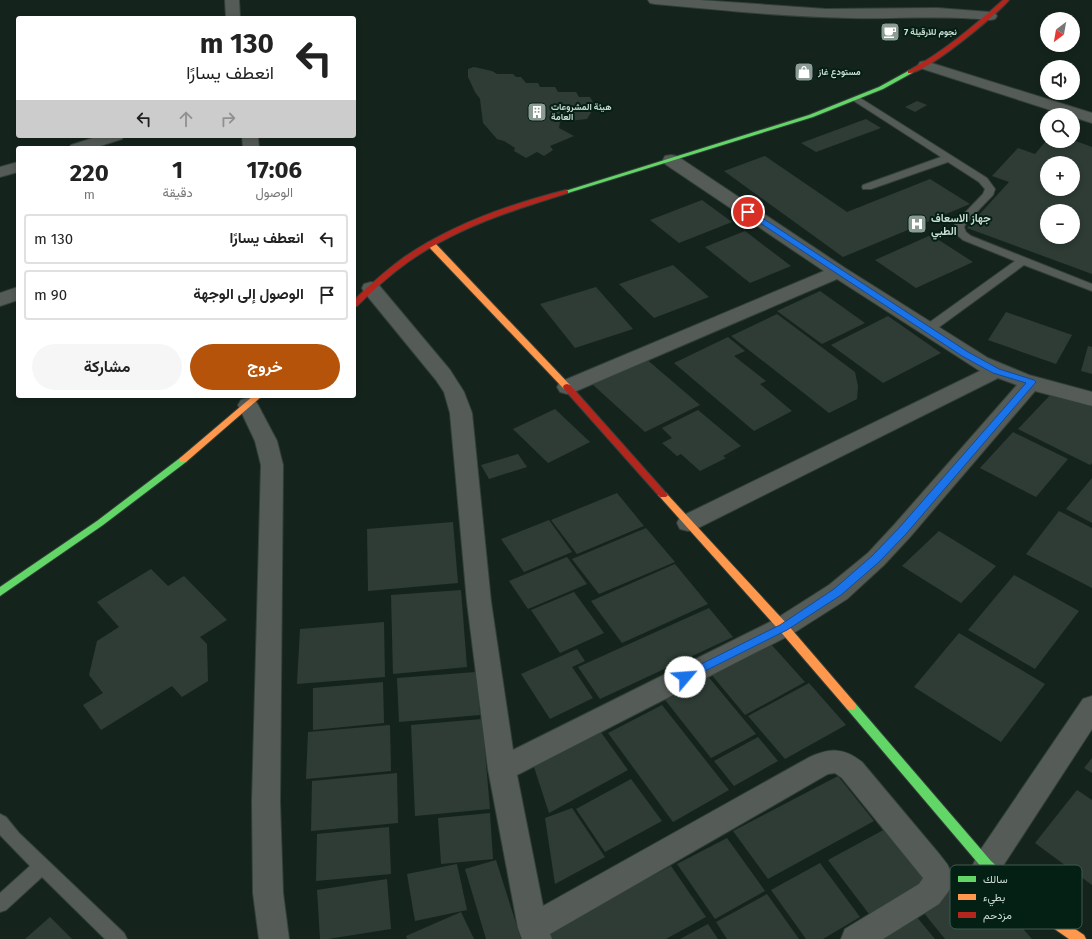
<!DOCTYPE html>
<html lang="ar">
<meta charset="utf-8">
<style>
:root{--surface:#fff;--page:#f6f6f6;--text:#222;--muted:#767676;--line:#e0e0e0;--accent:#b45309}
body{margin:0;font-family:"Fira Sans",Vazirmatn,sans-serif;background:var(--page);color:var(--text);direction:rtl;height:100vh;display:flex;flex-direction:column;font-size:15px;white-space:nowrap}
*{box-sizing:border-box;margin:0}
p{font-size:13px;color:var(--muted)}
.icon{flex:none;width:22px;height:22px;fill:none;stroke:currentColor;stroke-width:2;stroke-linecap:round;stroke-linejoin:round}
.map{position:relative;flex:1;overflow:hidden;direction:ltr}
.sheet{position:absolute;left:16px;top:146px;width:340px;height:252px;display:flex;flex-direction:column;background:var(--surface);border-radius:4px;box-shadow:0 2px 6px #0003;direction:rtl}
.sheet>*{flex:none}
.guide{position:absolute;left:16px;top:16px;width:340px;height:122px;border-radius:4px;box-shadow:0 2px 6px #0003;direction:rtl;background:#fff;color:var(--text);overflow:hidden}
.needle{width:26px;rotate:211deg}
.tools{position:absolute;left:1040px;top:12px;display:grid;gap:8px}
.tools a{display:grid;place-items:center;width:40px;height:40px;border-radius:50%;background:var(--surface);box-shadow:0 2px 6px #0003;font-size:20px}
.pin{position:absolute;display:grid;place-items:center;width:34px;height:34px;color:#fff;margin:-17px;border:2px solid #fff;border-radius:50%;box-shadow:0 1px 4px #0007}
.me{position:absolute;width:44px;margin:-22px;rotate:63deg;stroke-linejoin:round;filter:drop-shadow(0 0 3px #0008)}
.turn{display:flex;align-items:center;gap:14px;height:84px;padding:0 16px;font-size:18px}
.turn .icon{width:52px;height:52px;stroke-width:2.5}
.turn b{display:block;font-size:28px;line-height:34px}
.lanes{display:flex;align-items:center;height:38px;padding:0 16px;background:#0003;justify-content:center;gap:20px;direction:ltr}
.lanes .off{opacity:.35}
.eta{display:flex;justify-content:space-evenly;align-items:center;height:68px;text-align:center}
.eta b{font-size:24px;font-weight:700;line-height:28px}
.primary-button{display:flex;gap:8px;margin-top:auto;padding:8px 16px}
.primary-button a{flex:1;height:46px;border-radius:24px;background:var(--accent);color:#fff;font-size:16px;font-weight:700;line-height:46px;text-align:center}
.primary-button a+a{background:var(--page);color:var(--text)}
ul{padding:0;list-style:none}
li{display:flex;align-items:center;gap:12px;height:50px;margin:0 8px 6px;padding:0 8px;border:2px solid var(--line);border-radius:4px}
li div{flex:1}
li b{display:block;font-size:15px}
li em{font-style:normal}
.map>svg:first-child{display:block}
.building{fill:#2e3c35;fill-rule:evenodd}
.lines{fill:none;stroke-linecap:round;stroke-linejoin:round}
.lane-casing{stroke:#334039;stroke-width:2}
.street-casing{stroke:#334039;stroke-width:2}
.fast-casing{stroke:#334039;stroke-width:2}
.slow-casing{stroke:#334039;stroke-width:2}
.jam-casing{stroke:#334039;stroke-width:2}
.lane{fill:#555c58;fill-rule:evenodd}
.street{fill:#555c58;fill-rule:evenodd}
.fast{fill:#63d668;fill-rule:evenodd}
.slow{fill:#ff974d;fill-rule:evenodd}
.jam{fill:#b3261e;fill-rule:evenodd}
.route{fill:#1a73e8;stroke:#114b97}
.labels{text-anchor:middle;stroke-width:4;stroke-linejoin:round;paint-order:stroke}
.far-poi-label{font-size:9px;font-weight:bold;fill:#cdddd4;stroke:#042014;text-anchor:start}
.poi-label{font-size:11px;font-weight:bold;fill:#cdddd4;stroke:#042014;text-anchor:start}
.key{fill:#042014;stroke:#40594e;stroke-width:1}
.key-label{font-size:11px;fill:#cdddd4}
</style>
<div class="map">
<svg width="1092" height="939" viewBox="0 0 1092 939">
<rect width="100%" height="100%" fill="#14241c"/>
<g class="building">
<path d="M474 67 492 71 497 74H513L516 77H521L526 83H538L540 87H555L558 92H576L579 97H590L595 106 587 119 560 122 559 128 574 136 550 146 553 150 544 156 537 152 526 158 514 151 515 148 504 141 497 139 483 123 480 99 475 92 468 77V69Z"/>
<path d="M917 101 927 105 915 112 905 107Z"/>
<path d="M866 119 881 128 816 152 801 143Z"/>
<path d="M1046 141 1073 140 1092 147V274L967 228 1009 182 992 176 1018 148 1035 154ZM1047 163H1073V189H1047ZM1047 211H1073V237H1047Z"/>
<path d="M765 156 847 212 930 179 970 204 843 257 724 171Z"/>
<path d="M702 200 732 222 679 243 650 220Z"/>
<path d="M745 231 791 266 750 283 705 247Z"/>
<path d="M931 235 973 262 916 288 875 260Z"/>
<path d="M673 265 709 297 654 318 619 284Z"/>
<path d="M596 287 633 329 575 348 540 304Z"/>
<path d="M820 291 865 323 822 344 777 311Z"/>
<path d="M1006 312 1072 335 1056 364 988 340Z"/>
<path d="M777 314 855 372 858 386 857 399 829 413 731 336Z"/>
<path d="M888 316 941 353 883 383 831 345Z"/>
<path d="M728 337 745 351 734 356 766 381 760 384 792 411 754 431 674 363Z"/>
<path d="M1088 346 1092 347V374L1081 371Z"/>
<path d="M645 358 700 405 645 432 591 383Z"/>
<path d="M1055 390 1092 407V463L1090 465 1018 429Z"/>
<path d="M555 409 590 442 548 463 513 429Z"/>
<path d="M698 410 741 446 723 456 726 458 700 471 681 454 677 456 662 443 672 438 662 428Z"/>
<path d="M1013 432 1068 459 1036 497 980 468Z"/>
<path d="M518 454 527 467 489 479 481 465Z"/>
<path d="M1092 478V523L1066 509Z"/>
<path d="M617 493 644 526 577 554 551 520Z"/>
<path d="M1059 511 1092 528V588L1026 554Z"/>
<path d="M549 520 572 552 524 572 501 539Z"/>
<path d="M453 522 458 583 368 591 367 529Z"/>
<path d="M646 528 675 562 599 594 572 559Z"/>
<path d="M939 531 996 566 961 603 902 566Z"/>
<path d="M567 557 587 584 528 609 509 581Z"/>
<path d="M675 564 708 604 622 643 591 601Z"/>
<path d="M151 569 168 586 184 576 227 620 200 637 207 644 208 681 182 697 172 686 101 730 83 705 103 693 89 675 97 641 119 627 97 602Z"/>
<path d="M1014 575 1079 611 1035 669 968 630Z"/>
<path d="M461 590 467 667 393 674 391 595Z"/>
<path d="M574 592 604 633 560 653 531 610Z"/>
<path d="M709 608 733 637 600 699 578 667Z"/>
<path d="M384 622 385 677 297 684 300 629Z"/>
<path d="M959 633 1045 684 1001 742 914 687Z"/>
<path d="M770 643 805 682 745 715 711 674Z"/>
<path d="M577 649 585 661 572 667 593 698 550 719 521 674Z"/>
<path d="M476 672 480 715 399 722 397 678Z"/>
<path d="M706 674 756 734 711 758 662 696Z"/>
<path d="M383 682 384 723 313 730V688Z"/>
<path d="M809 683 846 725 785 759 748 716Z"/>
<path d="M662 705 729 790 673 822 608 733Z"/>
<path d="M482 719 490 809 415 816 411 725Z"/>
<path d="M390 725 391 771 306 779 308 732Z"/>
<path d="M600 731 628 770 549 813 533 764Z"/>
<path d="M758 737 778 761 734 786 714 761Z"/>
<path d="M1092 758V773L1084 768Z"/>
<path d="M397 773 398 823 311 831 312 781Z"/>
<path d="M838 776 874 821 768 879 733 831Z"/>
<path d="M631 779 662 821 605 852 576 809Z"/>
<path d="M1077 790 1092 800V885L1035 843Z"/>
<path d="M572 808 605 857 555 884 545 818Z"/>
<path d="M490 813 493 859 441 864 438 818Z"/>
<path d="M389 827 391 874 316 881 317 834Z"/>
<path d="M887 828 929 879 869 914 828 860Z"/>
<path d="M727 838 765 891 715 919 677 864Z"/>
<path d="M496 860 521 939H486L465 869Z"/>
<path d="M820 863 860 917 823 939H806L771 890Z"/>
<path d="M457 864 467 910 415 921 407 874Z"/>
<path d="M671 866 706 917 666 939H549L545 932Z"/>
<path d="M974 873 1032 939H945L919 907Z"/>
<path d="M387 879 391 929 328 939H320L317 890Z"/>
<path d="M767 894 799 939H727L716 922Z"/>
<path d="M461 912 474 939H407L406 936Z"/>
<path d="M916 916 935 939H880Z"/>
<path d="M50 917 72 939H25Z"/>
<path d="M708 924 718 939H680Z"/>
</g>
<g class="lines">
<defs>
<g id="lane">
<path d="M857 96 987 178 995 189 993 195 966 223 964 227 966 232 971 236 1092 284V291L1024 265 931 333H923L921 330 923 327 1015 261 963 240 957 235 954 227 956 222 983 194 985 189 979 182 948 162 871 189H863L862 187 863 185 941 157 854 101 852 99Z"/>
<path d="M0 814 6 817 19 833 124 933 127 939H105L42 877 6 910 0 912V893L30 866 0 835Z"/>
</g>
<g id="street">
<path d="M225 0H239L240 18H226Z"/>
<path d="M648 0H699L826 9 937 8 990 12 995 13 997 16 995 19 990 20C943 15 897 19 850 18 785 17 720 10 655 4L650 3Z"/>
<path d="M925 61 1092 113V123L1073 117V115H1066L920 68 918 65 920 62Z"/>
<path d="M99 136H124L122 139 94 148H69L71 145Z"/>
<path d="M242 136H258L259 148H243Z"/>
<path d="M671 155 677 156 845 268 988 358 1029 375 1092 392V406L1035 391 910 537 884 565 847 599 792 634 517 775 543 906 808 758C829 748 843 747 862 762L940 855 947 864 952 874 953 882 948 892 939 904 883 939H841L845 929 919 884 923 878 842 778 835 773 828 774 550 934 552 939H522L518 928 488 769 467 602 450 413 444 392 436 380 364 292 362 288 364 284 371 282 378 284 450 370 464 392 472 413 491 602 513 750 774 620 829 585 868 553 894 525 1017 385 998 378 696 529 688 531 680 529 677 523 680 517 980 371 837 279 574 392 567 394 560 392 557 387 560 382 824 271 665 164 663 160 665 156Z"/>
<path d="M18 162V172L0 177V167Z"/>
<path d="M18 287V300L0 306V293Z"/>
<path d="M248 398 255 400 258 405 277 441 283 465 280 802 283 893 289 939H259L253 893 252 802 261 465 255 441 238 405 241 400Z"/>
<path d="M1092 696V729L997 875 987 878 977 875 973 865 977 855 1083 699Z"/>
</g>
<g id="fast">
<path d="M910 70 913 72 912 73 883 89 813 117 568 193H564L562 192 809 115 879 87Z"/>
<path d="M183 457 187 460 186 462 103 525 0 596V587L97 521 180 458Z"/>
<path d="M851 702 855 703 991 861 1002 871 1004 875 1002 879 998 881 994 879 983 869 847 709 846 706 847 703Z"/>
</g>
<g id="slow">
<path d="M428 242H434L570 385 571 387 570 389H564L428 246Z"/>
<path d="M253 396H262L186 462H180L179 460 180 458Z"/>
<path d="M663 492 666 493 787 624 855 703 856 706 855 709 851 710 847 709 779 630 660 497 658 495Z"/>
<path d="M998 869 1002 871 1044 908 1084 935 1086 939H1069L1036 916 994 879 992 875 994 871Z"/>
</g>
<g id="jam">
<path d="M1003 0H1009C996 15 925 75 908 73V71C943 52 973 27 1003 0Z"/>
<path d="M566 190 568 191V193C513 210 456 228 408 262 390 275 373 290 357 306H354V300C370 285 385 271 403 258 451 225 510 204 566 190Z"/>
<path d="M567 384 570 385 666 493 668 495 666 497H660L564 389 563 387 564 385Z"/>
</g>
</defs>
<use href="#lane" class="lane-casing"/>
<use href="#street" class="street-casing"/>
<use href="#fast" class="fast-casing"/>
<use href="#slow" class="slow-casing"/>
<use href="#jam" class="jam-casing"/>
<use href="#lane" class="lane"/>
<use href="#street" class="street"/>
<use href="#fast" class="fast"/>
<use href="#slow" class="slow"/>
<use href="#jam" class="jam"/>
</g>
<path class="route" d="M745 210H750L968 352 999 369 1034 380 1036 382 906 534 879 562 841 595 787 630 685 681 681 680 680 677 681 674 780 625 834 589 872 556 899 528 1026 383 993 373 962 356 745 213Z"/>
<defs>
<symbol id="cafe-square" viewBox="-11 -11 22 22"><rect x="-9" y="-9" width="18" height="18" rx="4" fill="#8c9c94" stroke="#042014"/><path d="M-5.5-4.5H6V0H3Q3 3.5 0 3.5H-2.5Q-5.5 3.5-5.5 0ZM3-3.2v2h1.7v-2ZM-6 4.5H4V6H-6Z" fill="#fff"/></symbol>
<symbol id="shop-square" viewBox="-11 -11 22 22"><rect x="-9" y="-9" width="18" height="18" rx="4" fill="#8c9c94" stroke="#042014"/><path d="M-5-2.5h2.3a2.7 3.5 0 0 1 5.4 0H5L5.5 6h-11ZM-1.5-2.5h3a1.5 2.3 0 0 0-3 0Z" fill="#fff"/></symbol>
<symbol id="building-square" viewBox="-11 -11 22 22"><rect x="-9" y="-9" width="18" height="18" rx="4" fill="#8c9c94" stroke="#042014"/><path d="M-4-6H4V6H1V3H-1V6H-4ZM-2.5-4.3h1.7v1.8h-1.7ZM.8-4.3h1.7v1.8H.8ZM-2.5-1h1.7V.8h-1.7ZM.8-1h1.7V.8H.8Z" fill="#fff"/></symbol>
<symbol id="hospital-square" viewBox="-11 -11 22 22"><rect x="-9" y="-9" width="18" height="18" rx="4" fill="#8c9c94" stroke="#042014"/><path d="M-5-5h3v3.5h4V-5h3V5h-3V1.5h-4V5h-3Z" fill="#fff"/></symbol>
</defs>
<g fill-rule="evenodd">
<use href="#cafe-square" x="879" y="21" width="22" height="22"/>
<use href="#shop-square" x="793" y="61" width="22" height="22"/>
<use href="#building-square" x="526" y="101" width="22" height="22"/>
<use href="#hospital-square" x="906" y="213" width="22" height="22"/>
</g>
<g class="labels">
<g class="far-poi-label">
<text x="904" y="35">7 نجوم للارقيلة</text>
<text x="818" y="75">مستودع غاز</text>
<text x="551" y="110">هيئة المشروعات<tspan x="551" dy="10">العامة</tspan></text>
</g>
<g class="poi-label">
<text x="931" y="222">جهاز الاسعاف<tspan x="931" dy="13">الطبي</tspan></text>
</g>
</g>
<rect x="950" y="865" width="132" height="64" rx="6" class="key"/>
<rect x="958" y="876" width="18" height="6" fill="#63d668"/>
<rect x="958" y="894" width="18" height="6" fill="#ff974d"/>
<rect x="958" y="912" width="18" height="6" fill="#b3261e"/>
<g class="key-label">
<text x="983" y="883">سالك</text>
<text x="983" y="901">بطيء</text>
<text x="983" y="919">مزدحم</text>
</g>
</svg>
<div class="tools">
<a><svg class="needle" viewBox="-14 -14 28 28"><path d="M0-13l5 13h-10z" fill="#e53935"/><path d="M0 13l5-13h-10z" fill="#767676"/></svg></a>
<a><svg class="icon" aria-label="sound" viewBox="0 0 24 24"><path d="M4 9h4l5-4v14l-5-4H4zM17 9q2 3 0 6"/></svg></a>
<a><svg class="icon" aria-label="search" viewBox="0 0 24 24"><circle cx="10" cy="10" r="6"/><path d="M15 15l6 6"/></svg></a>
<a>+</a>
<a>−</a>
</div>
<div class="pin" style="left:748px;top:212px;background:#d93025"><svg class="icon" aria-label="arrive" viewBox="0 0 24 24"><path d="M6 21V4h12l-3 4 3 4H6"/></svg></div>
<svg class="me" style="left:685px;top:677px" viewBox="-20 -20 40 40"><circle r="19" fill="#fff"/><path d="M0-13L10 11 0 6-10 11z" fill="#1a73e8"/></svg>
<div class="guide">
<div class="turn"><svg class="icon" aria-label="left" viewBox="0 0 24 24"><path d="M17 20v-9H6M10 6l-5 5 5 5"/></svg><div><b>130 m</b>انعطف يسارًا</div></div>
<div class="lanes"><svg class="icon" aria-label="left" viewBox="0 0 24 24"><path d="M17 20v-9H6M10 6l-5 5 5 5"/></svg><svg class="icon off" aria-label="ahead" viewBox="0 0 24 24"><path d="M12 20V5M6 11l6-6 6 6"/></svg><svg class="icon off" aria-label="right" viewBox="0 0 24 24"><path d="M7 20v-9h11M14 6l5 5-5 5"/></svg></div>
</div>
<section class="sheet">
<div class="eta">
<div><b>17:06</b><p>الوصول</p></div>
<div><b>1</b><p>دقيقة</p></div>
<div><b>220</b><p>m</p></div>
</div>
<ul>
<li><svg class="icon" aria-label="left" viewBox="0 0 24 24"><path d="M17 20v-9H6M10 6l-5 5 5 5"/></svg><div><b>انعطف يسارًا</b></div><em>130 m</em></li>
<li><svg class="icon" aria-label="arrive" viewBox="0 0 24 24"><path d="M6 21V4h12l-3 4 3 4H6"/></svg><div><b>الوصول إلى الوجهة</b></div><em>90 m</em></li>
</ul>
<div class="primary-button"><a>خروج</a><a>مشاركة</a></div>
</section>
</div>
